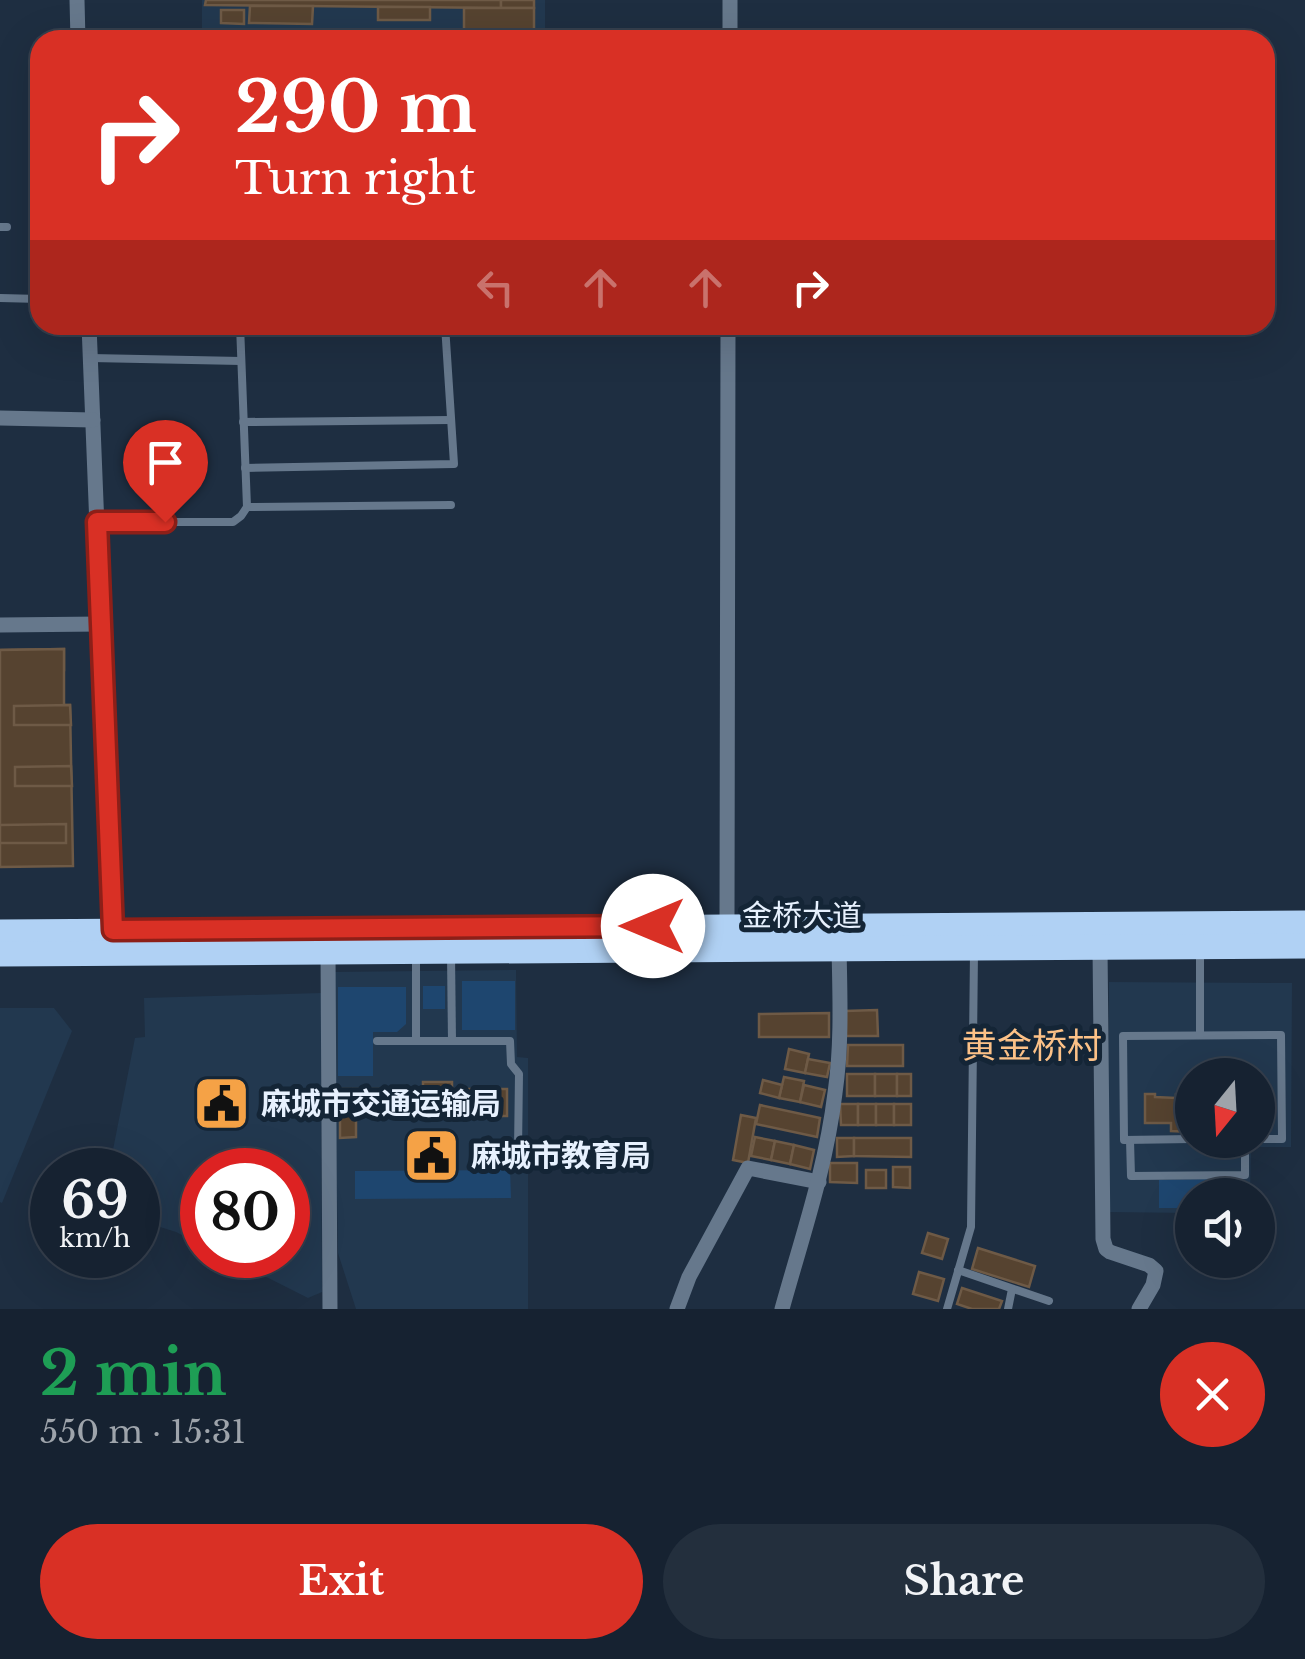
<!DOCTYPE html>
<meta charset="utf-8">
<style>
:root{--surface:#162231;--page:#232f3d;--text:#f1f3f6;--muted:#9ea4ab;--line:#353f4d;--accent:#d93025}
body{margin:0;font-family:"Libre Baskerville","Noto Sans SC",serif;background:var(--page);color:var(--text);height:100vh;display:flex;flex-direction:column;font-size:38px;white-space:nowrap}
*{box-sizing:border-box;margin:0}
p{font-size:32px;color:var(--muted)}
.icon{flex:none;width:55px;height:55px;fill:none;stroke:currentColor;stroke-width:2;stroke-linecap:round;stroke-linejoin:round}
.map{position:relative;height:1309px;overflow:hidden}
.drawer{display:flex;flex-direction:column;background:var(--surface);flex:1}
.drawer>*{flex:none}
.guide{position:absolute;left:30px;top:30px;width:1245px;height:305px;border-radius:30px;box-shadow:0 10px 40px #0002,0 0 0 2px var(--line);background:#d93025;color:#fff;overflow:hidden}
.needle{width:65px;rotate:198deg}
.tools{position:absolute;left:1175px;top:1058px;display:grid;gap:20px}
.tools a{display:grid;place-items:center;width:100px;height:100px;border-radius:50%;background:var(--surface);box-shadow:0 10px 40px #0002,0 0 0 2px var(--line);font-size:50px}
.speed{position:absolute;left:30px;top:1148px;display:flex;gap:20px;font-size:50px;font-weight:700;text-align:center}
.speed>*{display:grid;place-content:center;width:130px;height:130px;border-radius:50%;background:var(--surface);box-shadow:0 10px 40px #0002,0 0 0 2px var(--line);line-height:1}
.speed small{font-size:25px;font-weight:400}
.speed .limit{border:15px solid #d22;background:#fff;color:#111}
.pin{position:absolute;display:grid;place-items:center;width:85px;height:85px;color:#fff;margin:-102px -42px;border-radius:50% 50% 50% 0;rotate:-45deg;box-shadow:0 0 10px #0007}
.pin .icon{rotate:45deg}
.me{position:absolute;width:110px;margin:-55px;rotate:270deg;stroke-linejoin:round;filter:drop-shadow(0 0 8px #0008)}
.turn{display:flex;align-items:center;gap:35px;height:210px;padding:0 40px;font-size:45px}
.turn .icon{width:130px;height:130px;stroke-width:2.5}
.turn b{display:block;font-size:70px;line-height:85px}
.lanes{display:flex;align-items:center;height:95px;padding:0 40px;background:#0003;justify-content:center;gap:50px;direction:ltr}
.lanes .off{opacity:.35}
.round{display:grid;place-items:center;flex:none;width:105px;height:105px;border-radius:52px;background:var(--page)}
.head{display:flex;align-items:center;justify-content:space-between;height:170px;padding:0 40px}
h1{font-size:60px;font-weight:800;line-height:75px;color:#1e9e55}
.button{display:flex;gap:20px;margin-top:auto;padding:20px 40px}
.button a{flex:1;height:115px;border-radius:60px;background:var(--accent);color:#fff;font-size:40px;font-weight:800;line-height:115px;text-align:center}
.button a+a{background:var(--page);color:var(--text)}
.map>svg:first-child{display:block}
.built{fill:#22384f;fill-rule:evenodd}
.green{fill:#1e466f}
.building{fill:#564330;stroke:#6e5a46;stroke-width:2.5}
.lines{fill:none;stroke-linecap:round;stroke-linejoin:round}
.service{stroke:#66788c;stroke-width:8}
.minor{stroke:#66788c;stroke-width:15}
.trunk{stroke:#b0d1f4;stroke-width:25}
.route-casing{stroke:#8d1f18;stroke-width:25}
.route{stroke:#d93025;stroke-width:18}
.labels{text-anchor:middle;stroke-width:10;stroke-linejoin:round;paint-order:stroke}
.street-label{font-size:30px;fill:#e7f1fe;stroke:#142536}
.poi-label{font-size:30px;font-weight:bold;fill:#e7f1fe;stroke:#142536;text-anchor:start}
.quarter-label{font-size:35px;fill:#fcc187;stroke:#142536}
</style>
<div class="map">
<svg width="1305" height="1309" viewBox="0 0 1305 1309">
<rect width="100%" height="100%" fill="#1e2e41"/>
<g class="built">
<rect x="202" y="0" width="343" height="40"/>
<path d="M516 970 517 1057 528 1058V1309H356L338 1253 333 972Z"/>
<path d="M1109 982 1292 983 1291 1147H1251L1250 1195H1192V1213L1107 1212ZM1192 1075H1258V1140H1192Z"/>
<path d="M321 993 322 1292 308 1298 223 1255H288V1170H202V1245L176 1232 138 1220V1170H109L135 1038 145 1037 144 998Z"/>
<path d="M0 1008H54L72 1031 2 1203 0 1202Z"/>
</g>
<g class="green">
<rect x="462" y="981" width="53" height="49"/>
<rect x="423" y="986" width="22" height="23"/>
<path d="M338 987H406V1024L397 1032H373V1076H338Z"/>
<path d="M510 1170 511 1198 355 1199V1171Z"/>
<path d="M1213 1179V1195H1192V1208H1159V1180Z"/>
</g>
<g class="building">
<path d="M206 0H501V8L205 5Z"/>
<rect x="501" y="0" width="33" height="8"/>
<path d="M250 6H313L312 24 249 23Z"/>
<rect x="378" y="7" width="52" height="13"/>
<rect x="464" y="8" width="70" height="32"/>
<path d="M221 10H244V24L221 23Z"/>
<rect x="205" y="30" width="32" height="10"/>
<path d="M64 649V670H0V650Z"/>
<path d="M64 649V705H70L73 866 0 867V650Z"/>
<path d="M70 705 71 725H14V706Z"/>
<path d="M71 766 72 786H15V767Z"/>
<path d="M66 824V843H0V825Z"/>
<path d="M877 1010 878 1036H846L845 1011Z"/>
<path d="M829 1013V1037H759V1014Z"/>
<path d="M848 1045H903V1066H847Z"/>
<path d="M789 1049 809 1054 805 1073 785 1069Z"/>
<path d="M808 1059 830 1063 827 1077 805 1073Z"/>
<rect x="847" y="1074" width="28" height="22"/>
<rect x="875" y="1074" width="22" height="22"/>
<rect x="897" y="1074" width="14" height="22"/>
<path d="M784 1077 804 1081 800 1102 779 1098Z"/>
<path d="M763 1080 782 1085 779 1098 760 1093Z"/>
<path d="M423 1082H452V1089H507V1116H356V1137L340 1138V1089H423Z"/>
<path d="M804 1085 825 1090 821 1107 800 1102Z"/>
<path d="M1192 1088V1132L1171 1131V1123H1145V1094H1155V1097L1176 1098V1094Z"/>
<path d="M840 1104H858V1125H841Z"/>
<rect x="858" y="1104" width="18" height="21"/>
<rect x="876" y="1104" width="18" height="21"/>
<rect x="894" y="1104" width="17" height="21"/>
<path d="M760 1105 820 1118 817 1137 756 1124Z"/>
<path d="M741 1115 756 1118 748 1163 733 1160Z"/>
<path d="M755 1137 775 1141 771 1160 751 1156Z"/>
<path d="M837 1138H854V1156L837 1157Z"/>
<path d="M854 1138H911V1157L854 1156Z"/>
<path d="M775 1141 794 1145 790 1164 771 1160Z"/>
<path d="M794 1145 814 1150 810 1169 790 1164Z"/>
<path d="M830 1163H857V1183L830 1182Z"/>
<path d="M893 1167H910V1188L893 1187Z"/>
<rect x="866" y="1170" width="20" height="18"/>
<path d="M928 1233 948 1239 942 1259 922 1253Z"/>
<path d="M978 1248 1035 1266 1029 1287 972 1269Z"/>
<path d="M919 1272 944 1279 938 1301 913 1294Z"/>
<path d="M962 1288 1002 1301 999 1309H972L957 1304Z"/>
</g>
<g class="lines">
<g class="service">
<path d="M0 227H7"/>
<path d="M0 298 40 299"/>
<path d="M322 325 330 330 445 328"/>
<path d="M90 331 240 332"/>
<path d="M91 358 241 361"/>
<path d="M243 422 451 420"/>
<path d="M245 468 454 464 445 325"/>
<path d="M247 507 451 505"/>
<path d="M97 522H233L241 516 247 507 240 325"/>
<path d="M416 955V1041"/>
<path d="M451 955 452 1041"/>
<path d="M1200 1035V950"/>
<path d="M377 1041H510L511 1064 519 1074 518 1150"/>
<path d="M1192 1139 1124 1140 1123 1036 1281 1035 1282 1139H1258"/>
<path d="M1130 1140 1131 1176 1245 1175V1140"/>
<path d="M958 1270 1049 1301"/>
<path d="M947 1309 971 1227 974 952"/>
<path d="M1008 1309 1012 1289"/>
</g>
<g class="minor">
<path d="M77 0 78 40"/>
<path d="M730 40V0"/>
<path d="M89 325 113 931"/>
<path d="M0 418 93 420"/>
<path d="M0 625 101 624"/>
<path d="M727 926 728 325"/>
<path d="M1100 947 1103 1239 1106 1249 1110 1252 1149 1265 1156 1271 1153 1285 1139 1309"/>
<path d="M328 951 330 1309"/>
<path d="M677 1309 689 1277 748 1168 819 1182"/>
<path d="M782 1309C802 1237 826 1168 835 1093 842 1045 840 997 839 948"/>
</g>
<g class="trunk">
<path d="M0 932 1305 923"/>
<path d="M0 954 1305 946"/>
</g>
</g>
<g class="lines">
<defs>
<path id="route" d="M165 522H97L113 930 653 926"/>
</defs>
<use href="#route" class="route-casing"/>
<use href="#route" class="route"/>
</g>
<defs>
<symbol id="civic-square" viewBox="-11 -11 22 22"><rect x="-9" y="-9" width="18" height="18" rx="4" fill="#f5a246" stroke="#142536"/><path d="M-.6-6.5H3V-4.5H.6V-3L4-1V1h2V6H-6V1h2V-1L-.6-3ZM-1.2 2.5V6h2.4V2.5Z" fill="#111"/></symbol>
</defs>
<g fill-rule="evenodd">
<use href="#civic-square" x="190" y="1072" width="63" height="63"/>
<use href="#civic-square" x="400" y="1124" width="63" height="63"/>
</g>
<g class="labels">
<g class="street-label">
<text x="802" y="926">金桥大道</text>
</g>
<g class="poi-label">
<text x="261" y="1114">麻城市交通运输局</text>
<text x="471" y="1166">麻城市教育局</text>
</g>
<g class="quarter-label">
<text x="1032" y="1058">黄金桥村</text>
</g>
</g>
</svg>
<div class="tools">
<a><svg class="needle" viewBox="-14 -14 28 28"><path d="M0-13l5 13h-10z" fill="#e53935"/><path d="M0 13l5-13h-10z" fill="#9ea4ab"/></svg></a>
<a><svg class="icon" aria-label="sound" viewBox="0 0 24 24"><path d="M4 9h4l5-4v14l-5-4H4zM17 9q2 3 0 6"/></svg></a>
</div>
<div class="speed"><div>69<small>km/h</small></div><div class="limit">80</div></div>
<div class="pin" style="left:165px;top:522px;background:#d93025"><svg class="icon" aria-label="arrive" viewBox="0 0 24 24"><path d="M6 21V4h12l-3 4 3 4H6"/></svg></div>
<svg class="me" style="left:653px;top:926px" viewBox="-20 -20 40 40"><circle r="19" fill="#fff"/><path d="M0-13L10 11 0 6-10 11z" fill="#d93025"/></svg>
<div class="guide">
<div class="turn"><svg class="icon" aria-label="right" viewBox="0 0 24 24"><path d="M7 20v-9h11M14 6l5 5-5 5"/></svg><div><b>290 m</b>Turn right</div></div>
<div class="lanes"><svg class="icon off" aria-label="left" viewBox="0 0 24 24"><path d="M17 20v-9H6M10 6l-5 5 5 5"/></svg><svg class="icon off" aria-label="ahead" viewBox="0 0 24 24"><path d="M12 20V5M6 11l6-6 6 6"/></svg><svg class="icon off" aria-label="ahead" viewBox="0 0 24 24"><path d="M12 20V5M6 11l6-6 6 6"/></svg><svg class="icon" aria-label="right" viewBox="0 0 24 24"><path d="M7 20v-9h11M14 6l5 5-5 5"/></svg></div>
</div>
</div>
<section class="drawer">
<div class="head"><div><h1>2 min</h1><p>550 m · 15:31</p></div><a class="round" style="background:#d93025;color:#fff"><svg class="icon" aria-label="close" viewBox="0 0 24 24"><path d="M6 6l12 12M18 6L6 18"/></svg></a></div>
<div class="button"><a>Exit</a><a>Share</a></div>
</section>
